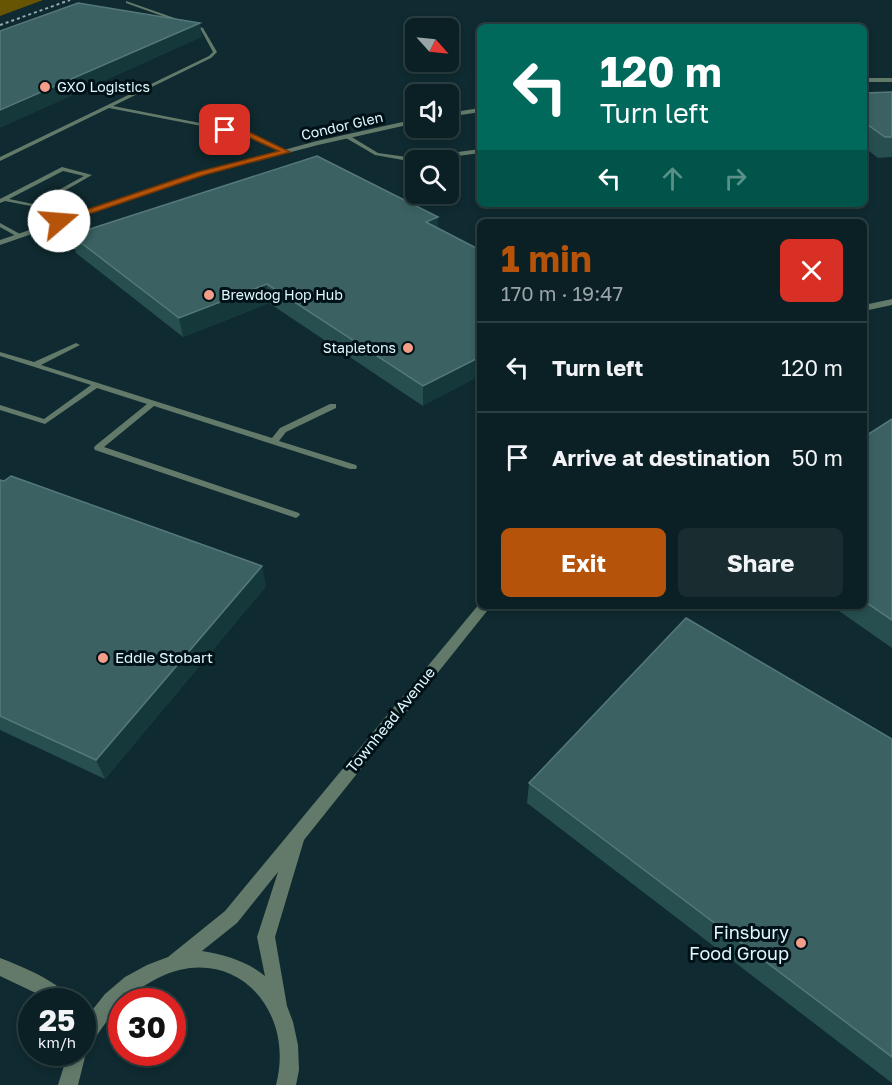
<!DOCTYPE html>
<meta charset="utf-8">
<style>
:root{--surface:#0b2024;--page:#192d31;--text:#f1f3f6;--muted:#9aa3a6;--line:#2b3e41;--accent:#b45309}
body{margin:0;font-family:"Golos Text",sans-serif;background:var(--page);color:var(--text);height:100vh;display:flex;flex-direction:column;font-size:22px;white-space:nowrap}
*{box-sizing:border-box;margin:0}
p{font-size:20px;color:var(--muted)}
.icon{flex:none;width:33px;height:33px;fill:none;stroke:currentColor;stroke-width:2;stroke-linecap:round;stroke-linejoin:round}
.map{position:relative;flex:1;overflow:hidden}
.sheet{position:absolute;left:477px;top:219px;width:390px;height:390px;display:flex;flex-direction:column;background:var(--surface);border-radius:9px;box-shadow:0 3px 9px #0003,0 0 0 2px var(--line)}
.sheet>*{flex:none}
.banner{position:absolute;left:477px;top:24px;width:390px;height:183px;border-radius:9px;box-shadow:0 3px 9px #0003,0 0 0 2px var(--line);background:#00695c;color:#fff;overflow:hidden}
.needle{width:39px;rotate:117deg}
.controls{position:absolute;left:405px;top:18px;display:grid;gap:12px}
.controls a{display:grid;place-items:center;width:54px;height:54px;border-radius:9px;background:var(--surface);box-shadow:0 3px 9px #0003,0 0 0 2px var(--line);font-size:30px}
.speed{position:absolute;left:18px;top:988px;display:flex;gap:12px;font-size:30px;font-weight:700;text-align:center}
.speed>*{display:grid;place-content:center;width:78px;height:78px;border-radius:50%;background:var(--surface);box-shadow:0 3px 9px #0003,0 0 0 2px var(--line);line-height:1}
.speed small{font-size:15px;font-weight:400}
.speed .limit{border:9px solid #d22;background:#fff;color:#111}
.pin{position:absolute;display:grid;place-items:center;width:51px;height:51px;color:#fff;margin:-26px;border-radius:12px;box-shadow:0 3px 9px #0006}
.me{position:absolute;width:66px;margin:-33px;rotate:72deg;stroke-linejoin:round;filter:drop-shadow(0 0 4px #0008)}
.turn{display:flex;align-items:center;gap:21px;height:126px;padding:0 24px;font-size:27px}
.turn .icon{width:78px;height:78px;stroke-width:2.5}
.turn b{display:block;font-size:42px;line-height:51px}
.lanes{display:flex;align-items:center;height:57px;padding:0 24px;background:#0003;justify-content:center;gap:30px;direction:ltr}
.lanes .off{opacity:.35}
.round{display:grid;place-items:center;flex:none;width:63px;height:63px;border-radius:9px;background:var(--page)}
.head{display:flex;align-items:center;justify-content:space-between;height:102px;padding:0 24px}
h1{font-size:36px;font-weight:700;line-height:45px;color:var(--accent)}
.cta{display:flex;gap:12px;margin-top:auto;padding:12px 24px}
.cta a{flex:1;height:69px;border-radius:9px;background:var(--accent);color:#fff;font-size:24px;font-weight:700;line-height:69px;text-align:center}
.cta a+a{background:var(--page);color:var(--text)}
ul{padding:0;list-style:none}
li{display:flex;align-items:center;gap:18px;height:90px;padding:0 24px;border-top:2px solid var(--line)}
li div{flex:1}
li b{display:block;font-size:22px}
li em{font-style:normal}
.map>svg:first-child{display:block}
.forest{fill:#675503}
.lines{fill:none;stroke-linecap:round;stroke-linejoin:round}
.lane{fill:#637a6a;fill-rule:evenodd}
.street{fill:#637a6a;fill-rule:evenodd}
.rail{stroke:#93abb1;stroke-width:2;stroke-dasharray:3 3;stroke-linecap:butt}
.wall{fill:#274f4f}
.shaded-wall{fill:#15383b}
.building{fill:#3b6162;stroke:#55797a;stroke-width:1.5}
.route{fill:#b45309;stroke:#753606;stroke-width:1.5}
.poi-dot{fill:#f49e89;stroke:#001217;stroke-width:2}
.labels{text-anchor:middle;stroke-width:6;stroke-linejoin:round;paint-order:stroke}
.far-poi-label{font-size:14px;fill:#e1f8fe;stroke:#001217;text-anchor:start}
.far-street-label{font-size:14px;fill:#e1f8fe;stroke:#001217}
.poi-label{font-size:15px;fill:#e1f8fe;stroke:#001217;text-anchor:start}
.street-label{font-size:15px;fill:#e1f8fe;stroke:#001217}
.near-poi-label{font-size:18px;fill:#e1f8fe;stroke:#001217;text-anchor:end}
</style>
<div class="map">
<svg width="892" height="1085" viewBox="0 0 892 1085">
<rect width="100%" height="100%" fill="#0f2a30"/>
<path class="forest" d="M0 0H43L0 16Z"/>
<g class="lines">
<g class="lane">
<path d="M126 1 203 28 217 52 211 58 113 106 251 133 288 151V153H284L248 135 109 108 0 161V157L209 56 213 52 201 30 126 3Z"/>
<path d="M346 136H350L378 153 414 158 480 149V153L414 162 375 155 346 138Z"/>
<path d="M62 167 92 175 36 207 5 201 0 203V199ZM63 171 84 176 33 204 9 199Z"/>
<path d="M0 223 20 234 21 235 16 236 0 227Z"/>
<path d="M76 343 80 345 78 346 41 365 272 438 280 428 330 404H336V408L286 432 279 441 356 465 357 467 356 469H350L154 406 104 447 299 513 300 515 296 518 95 450 94 448 95 446 147 404 97 388 45 424 0 410V405L44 419 91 385 0 356V352L34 362Z"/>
</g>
<g class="street">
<rect x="864" y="78" width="28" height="4"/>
<path d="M480 108V112L448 117V113Z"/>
<path d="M416 119V123L318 145 203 175 0 245V240L199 173 317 141Z"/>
<path d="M892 299V305L864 311V305Z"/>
<path d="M480 603V606H491L304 840 275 937 287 1006 293 1022 298 1045 299 1070 296 1085H276C296 1009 233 941 158 978 126 994 107 1018 89 1048L85 1049 86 1053 78 1085H58L68 1053H82V1023L105 994 125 977 147 965 168 957 225 911ZM278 872 257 937 265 976C247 961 225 955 202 951L237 923Z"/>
<path d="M0 958C20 966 63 982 71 1002H48L42 996 0 976Z"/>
</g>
<path class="rail" d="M0 25 70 0"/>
</g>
<g class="wall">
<path d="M892 92V157L878 158 864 147V93Z"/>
<path d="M438 217 423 406 269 303 183 337 76 253 71 235Z"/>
<path d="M892 419V648L832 606H864V437Z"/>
<path d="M0 480 266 586 105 779 0 730Z"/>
<path d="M892 739V1083L527 803 529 783Z"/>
</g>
<g class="shaded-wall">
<path d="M200 23 202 37 0 128V110Z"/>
<path d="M438 217V235L426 222Z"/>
<path d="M267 284 269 303 183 337 179 318Z"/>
<path d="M480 357V376L423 406V386Z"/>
<path d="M262 566 266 586 105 779 96 760Z"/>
</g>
<g class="building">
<path d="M78 3 200 23 0 110V31Z"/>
<path d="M892 92V137H885L864 122V93Z"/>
<path d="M317 156 438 217 426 222 480 250V357L423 386 267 284 179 318 71 235Z"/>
<path d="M892 419V620L864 601V437Z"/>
<path d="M11 476 262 566 96 760 0 716V480L4 481Z"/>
<path d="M686 618 892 739V1057L529 783Z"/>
</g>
<path class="route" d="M225 128 251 133 290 152 204 175 62 223 54 221 198 172 279 151 246 136 223 131Z"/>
<g class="poi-dot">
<circle cx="45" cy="87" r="6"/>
<circle cx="209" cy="295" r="6"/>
<circle cx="408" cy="348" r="6"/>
<circle cx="103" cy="658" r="6"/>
<circle cx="801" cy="943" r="6"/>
</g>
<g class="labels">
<g class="far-poi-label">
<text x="57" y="92">GXO Logistics</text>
<text x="221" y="300">Brewdog Hop Hub</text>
<text x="396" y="353" text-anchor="end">Stapletons</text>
</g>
<g class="far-street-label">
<text transform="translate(342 126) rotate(-13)" y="5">Condor Glen</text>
</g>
<g class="poi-label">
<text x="115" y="663">Eddie Stobart</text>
</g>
<g class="street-label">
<text transform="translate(391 720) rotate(-51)" y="5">Townhead Avenue</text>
</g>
<g class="near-poi-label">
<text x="789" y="939">Finsbury<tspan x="789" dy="21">Food Group</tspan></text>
</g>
</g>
</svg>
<div class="controls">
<a><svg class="needle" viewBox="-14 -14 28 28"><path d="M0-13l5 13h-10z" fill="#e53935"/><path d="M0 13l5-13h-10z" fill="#9aa3a6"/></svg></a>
<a><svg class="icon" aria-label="sound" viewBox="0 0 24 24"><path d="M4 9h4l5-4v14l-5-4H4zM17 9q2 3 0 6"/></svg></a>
<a><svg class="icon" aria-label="search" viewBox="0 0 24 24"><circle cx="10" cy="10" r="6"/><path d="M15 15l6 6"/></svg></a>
</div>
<div class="speed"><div>25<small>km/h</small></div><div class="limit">30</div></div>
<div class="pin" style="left:225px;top:130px;background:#d93025"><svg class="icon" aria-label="arrive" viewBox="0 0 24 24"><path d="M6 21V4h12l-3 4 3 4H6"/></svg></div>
<svg class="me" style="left:59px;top:221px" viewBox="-20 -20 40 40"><circle r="19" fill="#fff"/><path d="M0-13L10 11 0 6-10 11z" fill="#b45309"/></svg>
<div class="banner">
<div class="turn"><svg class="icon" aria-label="left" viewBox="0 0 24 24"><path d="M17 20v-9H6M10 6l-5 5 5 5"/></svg><div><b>120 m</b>Turn left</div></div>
<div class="lanes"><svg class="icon" aria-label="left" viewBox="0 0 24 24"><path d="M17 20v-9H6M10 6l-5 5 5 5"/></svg><svg class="icon off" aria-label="ahead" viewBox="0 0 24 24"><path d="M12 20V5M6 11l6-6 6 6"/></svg><svg class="icon off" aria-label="right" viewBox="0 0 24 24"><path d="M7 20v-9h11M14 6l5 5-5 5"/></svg></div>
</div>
<section class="sheet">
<div class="head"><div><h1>1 min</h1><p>170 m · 19:47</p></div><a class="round" style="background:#d93025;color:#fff"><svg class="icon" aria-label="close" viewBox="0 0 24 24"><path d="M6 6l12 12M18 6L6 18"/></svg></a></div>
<ul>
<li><svg class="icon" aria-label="left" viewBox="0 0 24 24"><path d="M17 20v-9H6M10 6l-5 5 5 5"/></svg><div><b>Turn left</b></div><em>120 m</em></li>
<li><svg class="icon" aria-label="arrive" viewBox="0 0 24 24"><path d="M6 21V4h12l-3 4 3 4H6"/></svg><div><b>Arrive at destination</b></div><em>50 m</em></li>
</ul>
<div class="cta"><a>Exit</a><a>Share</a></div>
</section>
</div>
